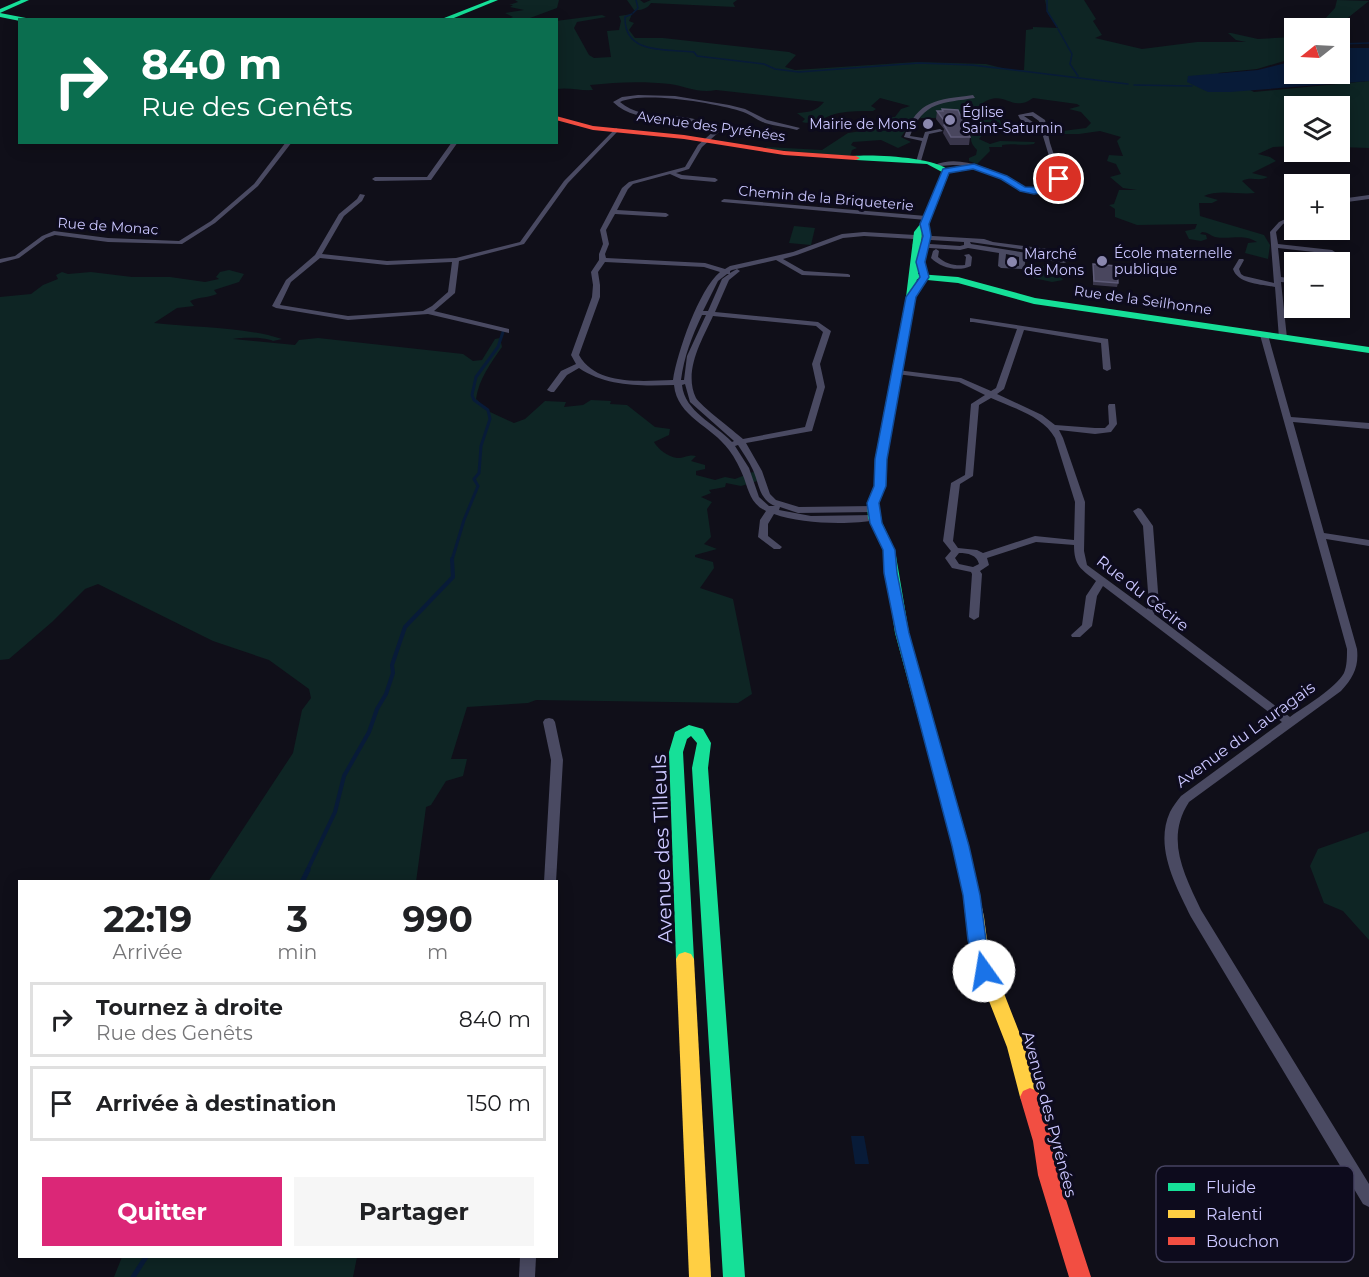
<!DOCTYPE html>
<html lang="fr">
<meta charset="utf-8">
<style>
:root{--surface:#fff;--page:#f6f6f6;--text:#202124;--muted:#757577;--line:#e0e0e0;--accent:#db2777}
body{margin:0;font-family:Montserrat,sans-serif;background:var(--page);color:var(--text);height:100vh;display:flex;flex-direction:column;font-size:22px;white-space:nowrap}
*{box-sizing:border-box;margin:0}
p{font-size:20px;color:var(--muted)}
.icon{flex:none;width:33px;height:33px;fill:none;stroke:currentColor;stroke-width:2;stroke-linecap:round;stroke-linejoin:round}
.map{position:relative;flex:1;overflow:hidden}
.drawer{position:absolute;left:18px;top:880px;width:540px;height:378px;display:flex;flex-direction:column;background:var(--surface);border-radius:0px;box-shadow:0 3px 15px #0003}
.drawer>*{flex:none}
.banner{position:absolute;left:18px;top:18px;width:540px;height:126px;border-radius:0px;box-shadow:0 3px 15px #0003;background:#0b6e4f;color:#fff;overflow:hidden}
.needle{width:39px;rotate:252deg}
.controls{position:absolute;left:1284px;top:18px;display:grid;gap:12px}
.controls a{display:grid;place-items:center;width:66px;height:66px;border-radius:0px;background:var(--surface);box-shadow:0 3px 15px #0003;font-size:30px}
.pin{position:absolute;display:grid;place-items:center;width:51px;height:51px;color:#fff;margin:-26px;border:3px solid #fff;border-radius:50%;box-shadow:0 2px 6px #0007}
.me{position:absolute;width:66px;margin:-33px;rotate:347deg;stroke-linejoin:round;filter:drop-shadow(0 0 4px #0008)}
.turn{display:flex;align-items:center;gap:21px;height:126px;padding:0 24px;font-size:27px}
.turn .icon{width:78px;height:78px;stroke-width:2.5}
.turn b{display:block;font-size:42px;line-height:51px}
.eta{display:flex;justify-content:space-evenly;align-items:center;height:102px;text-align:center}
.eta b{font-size:36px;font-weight:700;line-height:42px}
.button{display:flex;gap:12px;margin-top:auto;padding:12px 24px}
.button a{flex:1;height:69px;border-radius:0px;background:var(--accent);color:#fff;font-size:24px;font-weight:700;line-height:69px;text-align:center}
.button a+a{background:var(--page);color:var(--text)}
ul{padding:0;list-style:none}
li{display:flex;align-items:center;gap:18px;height:75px;margin:0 12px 9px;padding:0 12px;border:3px solid var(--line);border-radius:0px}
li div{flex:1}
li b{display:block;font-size:22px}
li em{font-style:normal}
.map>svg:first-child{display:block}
.green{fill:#0e2524}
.water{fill:#081b38}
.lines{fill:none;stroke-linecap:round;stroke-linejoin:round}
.stream-far3{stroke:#081b38;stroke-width:1.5}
.stream-far2{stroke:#081b38;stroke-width:3}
.stream-far1{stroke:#081b38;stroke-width:4}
.stream{stroke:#081b38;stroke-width:5}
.street{fill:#4a4a62;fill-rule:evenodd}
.fast{fill:#16e098;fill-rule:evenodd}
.slow{fill:#ffcf43;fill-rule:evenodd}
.jam{fill:#f24e42;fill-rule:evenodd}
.wall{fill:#39364b}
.building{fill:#49465e;stroke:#5d5a77;stroke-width:1.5}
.route{fill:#1a73e8;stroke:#114b97;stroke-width:1.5}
.poi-dot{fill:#8a87ae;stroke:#0d0b1d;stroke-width:2}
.labels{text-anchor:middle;stroke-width:6;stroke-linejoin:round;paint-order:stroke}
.far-poi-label{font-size:14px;fill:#cbc7ff;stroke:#0d0b1d;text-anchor:start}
.far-street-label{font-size:14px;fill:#cbc7ff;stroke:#0d0b1d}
.street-label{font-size:16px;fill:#cbc7ff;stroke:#0d0b1d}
.near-street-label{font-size:20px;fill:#cbc7ff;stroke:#0d0b1d}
.key{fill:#0d0b1d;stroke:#464361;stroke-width:1.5}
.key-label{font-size:16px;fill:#cbc7ff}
</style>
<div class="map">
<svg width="1369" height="1277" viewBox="0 0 1369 1277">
<rect width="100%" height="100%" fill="#100f19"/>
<g class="green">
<path d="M515 0H559L557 8 530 18 532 19H508L513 17 505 13 524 10 510 7 513 5H509L518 2Z"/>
<path d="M627 0H640L644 3 651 0H737L733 3 735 7 651 3C648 8 641 11 634 10Z"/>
<path d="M1045 0H1084L1096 19 1093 21 1102 35 1095 38 1142 49 1197 42H1246L1236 40 1228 33H1231L1258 39 1294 37V58L1257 69 1218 73 1254 92 1369 81V148L1340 147V106H1294V146L1273 147 1258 154 1270 157 1276 161 1252 173 1268 177C1259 182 1251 176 1242 181L1255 193C1239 195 1218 189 1204 196L1218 200 1212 203H1199L1200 216 1264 235 1270 245 1268 259 1245 253 1248 243 1257 242C1243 233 1231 240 1215 237 1210 235 1207 232 1202 232L1200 234 1206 235 1207 239 1201 241 1189 239 1185 231 1195 229 1197 224 1137 225 1115 217V209L1109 205 1114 204 1119 190H1137L1123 188 1110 177 1121 174 1116 164 1107 161 1109 155 1123 156 1117 141 1121 137 1100 131 1079 134H1048L1046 128H1052L1055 132 1086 128 1091 123 1081 112 1069 109 1080 106 1077 104 1033 98C1011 114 1005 87 981 104L982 118 994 116 1005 119 1000 120 1002 127 1012 129C1017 124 1022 124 1028 127L1014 132H985L979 139 990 144 1000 141 1035 142 1034 144C1023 146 1013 143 1002 145V147H989L990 151 977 164 969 161V158L976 155 977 150C970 143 969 138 974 129L970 124H957L952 117C938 117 929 120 915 117L901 137 911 142 898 148 881 140 853 142 851 145 857 148 852 150 850 156 764 149 767 147 822 150 848 133 869 130 871 127 880 126 887 117H895L901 109 910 106 880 98 871 106 876 109 873 111C861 111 851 111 839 113 826 115 816 126 802 122L805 119 797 113C808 112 816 112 824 102L716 90C700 94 685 86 670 84 643 81 617 82 590 85L593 90C580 91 569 87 557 89L556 21 602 15 606 17 577 22 574 28 589 55 594 58 611 57 607 31 619 30 621 21 619 16 632 14 629 21 634 23 629 30 635 38H663L789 52 796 55 785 67 795 70 917 62 986 64 1010 70H1024L1026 30 1033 29V27L1058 28 1048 14Z"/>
<path d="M1337 0 1369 1 1335 28H1308L1300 23V19L1324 20 1335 8Z"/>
<path d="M794 226 815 228 811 245 789 243Z"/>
<path d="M1033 263 1054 269 1063 280 1052 282 1029 277V264Z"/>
<path d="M229 270 244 274 239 282 214 290 217 294C207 298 198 297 190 301L194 306 177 308 154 323C196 328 240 326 282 339L273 341C266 337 240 337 233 339L295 345 299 340 318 338 463 354 473 361 482 360 495 339 500 338 502 347C490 364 479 379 476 399L490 412 514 423 525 419 545 401 566 402 564 407 583 405 591 400 611 401 610 404 627 405 655 427 670 429 669 435 654 442C658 449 668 457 677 458 685 458 689 454 696 456L691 461 705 465V469L696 471V475L715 480 725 477 735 479 753 472 761 473 764 479 741 486 726 483 725 487 709 490 711 493 701 497 712 502 707 509 711 537 704 544 717 549 695 555V557L713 562 714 568 700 588 733 599 752 694 738 703 536 700 528 703 467 707 451 759H467L463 776 446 781 431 805 426 807 416 882H208L293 753 302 710 311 698 309 689 269 660 213 641 98 584 85 589 52 622 9 659 0 660V297L31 294 43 285 58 279 56 275 62 272 68 274 91 272 132 277H170L205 282 219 279 216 277 220 272Z"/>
<path d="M1369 831V940L1343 911 1324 903 1310 866 1318 849Z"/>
<path d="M122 1257H357L353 1277H114Z"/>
</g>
<g class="water">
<path d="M1340 48H1369V81L1230 92H1208L1187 82 1188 76 1258 70 1294 61V74H1340Z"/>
<path d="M851 1136H864L869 1164H855Z"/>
</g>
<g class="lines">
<g class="stream-far3">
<path d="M1047 0V11L1057 27"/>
<path d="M633 13 638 8 636 0"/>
<path d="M632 14 625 17C624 55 666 49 694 52L697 56 764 64 775 69 799 72 919 63 972 65 1128 84"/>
<path d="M1058 29 1072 54 1070 64 1078 76"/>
<path d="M1340 44 1369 43"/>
<path d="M1134 85 1192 86"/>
</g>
<path class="stream-far2" d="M452 560 464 520 478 486 474 479 479 473 481 446 490 419 488 410 474 400 472 395 476 377 498 347 503 332"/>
<path class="stream-far1" d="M307 871 335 812 344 776 369 732 377 709 386 694 393 673 392 665 405 627 453 577 452 559"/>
<g class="stream">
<path d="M302 882 308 870"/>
<path d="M133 1277 146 1257"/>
</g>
<g class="street">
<path d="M638 95 675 96 729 105 745 109 767 120 800 128 797 130C786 127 775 126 765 123 756 120 749 113 740 111 714 103 643 91 620 102 646 125 686 106 719 130V132L702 147 689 169 676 173 682 175 715 178 718 180 715 182 681 179 670 174 633 184 628 189 617 210 666 213 669 215 666 217 615 214 606 230 609 244 605 254 606 258 705 263 725 269 730 266 793 252 842 234 864 232 984 239 993 242 1064 251 1076 258 1064 263 1026 257 1024 269 1001 268 998 266 999 253 968 248 960 250 915 247 912 245 915 243 960 246 964 245V242L864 236 843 238 797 255 783 259 804 271 848 274 850 275V277L802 275 776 260 732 270 730 271V273L737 269 740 271 729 280 715 312 818 322 831 331 820 364 825 387 812 431 746 443 762 471 770 494 776 500 799 507 873 506 878 509 873 512 798 513 780 507 779 510 811 516 874 515 879 518 877 520C849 525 801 524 774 514L768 524V536L782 547 780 549H774L758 537 760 520 766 511C751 504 749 492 744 478 740 468 735 458 729 450 712 426 677 417 674 385 641 386 607 387 579 368L567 375 554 392H551L547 390 561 371 576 364 571 355 592 297 593 285 591 272 599 260V254L603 244 600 230 622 188 629 182 685 167 698 145 714 131C684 109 640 129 613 102L622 97ZM970 242 1062 255 1067 258 1064 259 971 244ZM1006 254 1019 257V266L1005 264ZM605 262 704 267 720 272C699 289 677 353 673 380 642 381 596 386 579 355L600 297V285L598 272ZM727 274H729L722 279 708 311H703L718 281ZM702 315H706L687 356 684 380H681C684 357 692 336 702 315ZM713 316 816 326 823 332 812 364 817 387 805 427 743 439C734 431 701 406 696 398 683 371 702 340 713 316ZM685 384 690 402 734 441 732 442C714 423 685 412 682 385ZM738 445C743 453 749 461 753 470 759 483 759 500 775 506H769L759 497 749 468 735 446Z"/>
<path d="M973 95 975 98C943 103 923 101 910 136L923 138 925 132 940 129 943 131 929 134 921 161 916 162 922 141 904 137C918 99 937 100 973 95Z"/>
<path d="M1033 112 1045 120 1050 143 1062 179 1054 191C1017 198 1009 178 976 169 969 167 960 165 953 165 946 165 941 167 935 165 956 155 987 167 1007 177 1013 180 1019 186 1027 188 1035 191 1042 189 1050 188L1056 179 1042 133 1020 119 1018 115ZM1024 116H1032L1039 121 1040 127Z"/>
<path d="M616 128 619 130 618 131 568 183 524 244 459 261 455 293 434 311 509 329V333L428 314 348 320 276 308 272 306 286 280 315 255 339 214 357 199 360 194 365 195 362 201 344 216 322 254 387 261 456 258 520 242 564 181ZM320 258 387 265 452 262 448 292 432 306 423 311 348 316 280 305 291 282Z"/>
<path d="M286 142H292L258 186 215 223 182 244 108 242 55 235 46 238 19 258 0 263V259L15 256 42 236 54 231 108 238 179 241 211 221 254 184Z"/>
<path d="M452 142H458L431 180 375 181 372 179 375 177H427Z"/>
<path d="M1369 195V199L1340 203V199Z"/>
<path d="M724 199 926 216 929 218 926 220 722 202 721 201Z"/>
<path d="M1294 215V219L1283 224 1276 232 1278 244 1332 250 1335 252 1332 254 1278 248 1281 277 1294 279V283L1281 282 1287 338 1283 340 1279 338 1275 287C1260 284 1238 284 1233 269L1239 259H1243L1244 260 1239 269 1241 274 1244 276 1274 283 1270 232 1279 222Z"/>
<path d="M936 249 939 251 938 257C946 264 954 266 965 265L966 257 964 255 969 254 972 257 971 266C958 272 941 268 931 258L933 251Z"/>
<path d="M970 318 1108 339 1111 369 1107 371 1103 369 1101 343 1024 330 1004 389 997 394 1042 415 1055 425 1095 428H1105L1109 424 1108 406 1109 404H1115L1117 424 1111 432 1095 434 1059 430 1063 438 1085 502 1084 551 1087 565 1147 609 1149 605 1143 526 1133 511 1138 508 1141 509 1153 526 1159 605 1154 614 1290 717C1305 706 1335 689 1344 673 1347 666 1347 657 1347 649L1260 335 1261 333 1268 335 1291 417 1369 423V429L1293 422 1324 533 1369 540V546L1326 539 1357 649C1359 667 1353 678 1341 691L1189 802C1165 839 1184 874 1201 910L1369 1184V1207L1363 1204 1191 917C1176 886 1154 847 1170 812 1173 806 1177 801 1181 796L1282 722 1103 586 1097 596 1092 626 1080 637H1072L1071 635 1082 625 1086 596 1096 581C1081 569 1074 566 1074 545L1036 542 987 558 989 565 980 571 982 574 979 617 974 620 969 617 972 574 971 572 952 568 945 558 951 551 943 541 951 483 965 475 971 404 985 395 959 382 897 374 893 372 897 370 961 378 991 391 996 388 1017 329 973 322H970ZM991 398C1013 408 1043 416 1055 438L1075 502 1074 540 1035 536 983 553 977 550 958 548 953 541 960 484 973 476 979 405ZM959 553C968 553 977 555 979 564L973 567 959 564 955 558Z"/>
<path d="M549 718 553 719 555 722 563 760 556 882H544L551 760 543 722 545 719Z"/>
<path d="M520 1257H536L535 1277H519Z"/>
</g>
<g class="fast">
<path d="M21 0H29L0 13V9Z"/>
<path d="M490 0H498L449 20H439Z"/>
<path d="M0 13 26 18 29 20 20 21 0 17Z"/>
<path d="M853 156C874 154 935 157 950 171L929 224 922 232 918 274 958 277 1035 298 1369 347V353L1034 304 958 283 917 279 887 459 886 486 879 503 880 518 895 550 909 633 968 842 966 846 960 848 954 846 952 842 895 633 883 550 868 518 867 503 874 486 875 459 906 297 914 232 921 223 942 172 927 164 856 160 852 158Z"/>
<path d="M689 725 703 729 711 743 708 768 745 1277H723L692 768 697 743 691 736 687 739 683 752 694 959 691 964 685 966 679 964 676 959 669 752 675 732Z"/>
</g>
<g class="slow">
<path d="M960 836 966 838 968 842 984 917 989 955 1025 1047 1040 1097 1037 1103 1030 1106 1023 1103 1020 1097 1007 1047 971 955 968 917 952 842 954 838Z"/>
<path d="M685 952 691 954 694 959 711 1277H689L676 959 679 954Z"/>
</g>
<g class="jam">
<path d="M556 116 593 126 684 135 784 151 856 156 860 158 856 160 784 155 684 139 593 130 556 120Z"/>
<path d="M1030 1088 1037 1091 1040 1097 1053 1141 1058 1175 1091 1277H1069L1038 1175 1033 1141 1020 1097 1023 1091Z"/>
</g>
</g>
<g class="wall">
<path d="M942 109 970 137 969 145H950L943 133 944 129 936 119 937 111H942Z"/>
<path d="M1093 264 1118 283 1117 287 1093 285Z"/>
</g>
<g class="building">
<path d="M942 109 958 110 970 137H951L944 125 946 123 937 111H943Z"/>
<path d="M1093 264 1117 266 1118 283 1094 281Z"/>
</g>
<path class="route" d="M974 164 1007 176 1025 187 1049 188 1056 177 1063 179 1055 191 1034 194 1020 191 1001 179 973 169 949 173 929 224 931 236 925 262 929 277 916 297 887 459 886 486 879 503 882 523 895 550 897 573 909 633 969 846 980 895 986 940 993 971 991 977 984 979 978 977 968 940 963 895 952 846 896 633 884 573 883 550 870 523 867 503 874 486 875 459 906 297 920 277 916 262 923 236 920 224 943 169Z"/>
<g class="poi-dot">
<circle cx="950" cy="120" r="6"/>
<circle cx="928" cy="124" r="6"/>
<circle cx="1102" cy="261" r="6"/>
<circle cx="1012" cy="262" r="6"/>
</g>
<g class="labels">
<g class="far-poi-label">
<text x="962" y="117">Église<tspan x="962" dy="16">Saint-Saturnin</tspan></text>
<text x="916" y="129" text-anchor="end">Mairie de Mons</text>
<text x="1114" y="258">École maternelle<tspan x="1114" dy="16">publique</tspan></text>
<text x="1024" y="259">Marché<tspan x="1024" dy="16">de Mons</tspan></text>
</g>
<g class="far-street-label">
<text transform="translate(711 126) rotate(8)" y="5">Avenue des Pyrénées</text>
<text transform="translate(826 198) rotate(5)" y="5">Chemin de la Briqueterie</text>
<text transform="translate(108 226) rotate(4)" y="5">Rue de Monac</text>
<text transform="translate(1143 300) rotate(8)" y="5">Rue de la Seilhonne</text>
</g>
<g class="street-label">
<text transform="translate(1143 593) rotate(38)" y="6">Rue du Cécire</text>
<text transform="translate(1245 734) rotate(-36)" y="6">Avenue du Lauragais</text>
<text transform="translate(1050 1114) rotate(75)" y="6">Avenue des Pyrénées</text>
</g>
<g class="near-street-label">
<text transform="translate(662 849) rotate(-92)" y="7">Avenue des Tilleuls</text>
</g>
</g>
<rect x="1156" y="1166" width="198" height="96" rx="9" class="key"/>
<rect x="1168" y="1183" width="27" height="8" fill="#16e098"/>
<rect x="1168" y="1210" width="27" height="8" fill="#ffcf43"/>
<rect x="1168" y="1237" width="27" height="8" fill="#f24e42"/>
<g class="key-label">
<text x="1206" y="1193">Fluide</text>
<text x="1206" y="1220">Ralenti</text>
<text x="1206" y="1247">Bouchon</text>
</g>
</svg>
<div class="controls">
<a><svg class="needle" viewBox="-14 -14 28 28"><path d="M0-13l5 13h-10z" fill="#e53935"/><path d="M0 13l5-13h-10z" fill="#757577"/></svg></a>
<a><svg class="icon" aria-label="layers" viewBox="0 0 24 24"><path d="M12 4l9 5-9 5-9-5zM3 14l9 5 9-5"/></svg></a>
<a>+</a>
<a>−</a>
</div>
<div class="pin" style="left:1059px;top:179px;background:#d93025"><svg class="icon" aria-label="arrive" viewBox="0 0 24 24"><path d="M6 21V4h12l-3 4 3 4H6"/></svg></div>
<svg class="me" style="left:984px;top:971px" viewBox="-20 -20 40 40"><circle r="19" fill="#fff"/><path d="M0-13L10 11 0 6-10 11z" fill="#1a73e8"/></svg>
<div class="banner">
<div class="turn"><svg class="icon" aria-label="right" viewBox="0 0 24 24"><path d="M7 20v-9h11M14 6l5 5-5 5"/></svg><div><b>840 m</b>Rue des Genêts</div></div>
</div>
<section class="drawer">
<div class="eta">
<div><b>22:19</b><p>Arrivée</p></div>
<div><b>3</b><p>min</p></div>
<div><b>990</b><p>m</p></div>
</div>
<ul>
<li><svg class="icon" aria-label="right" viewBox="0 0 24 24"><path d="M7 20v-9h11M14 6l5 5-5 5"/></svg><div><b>Tournez à droite</b><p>Rue des Genêts</p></div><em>840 m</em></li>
<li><svg class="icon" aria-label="arrive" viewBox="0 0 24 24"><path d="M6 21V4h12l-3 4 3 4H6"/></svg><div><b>Arrivée à destination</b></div><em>150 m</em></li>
</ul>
<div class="button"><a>Quitter</a><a>Partager</a></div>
</section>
</div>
